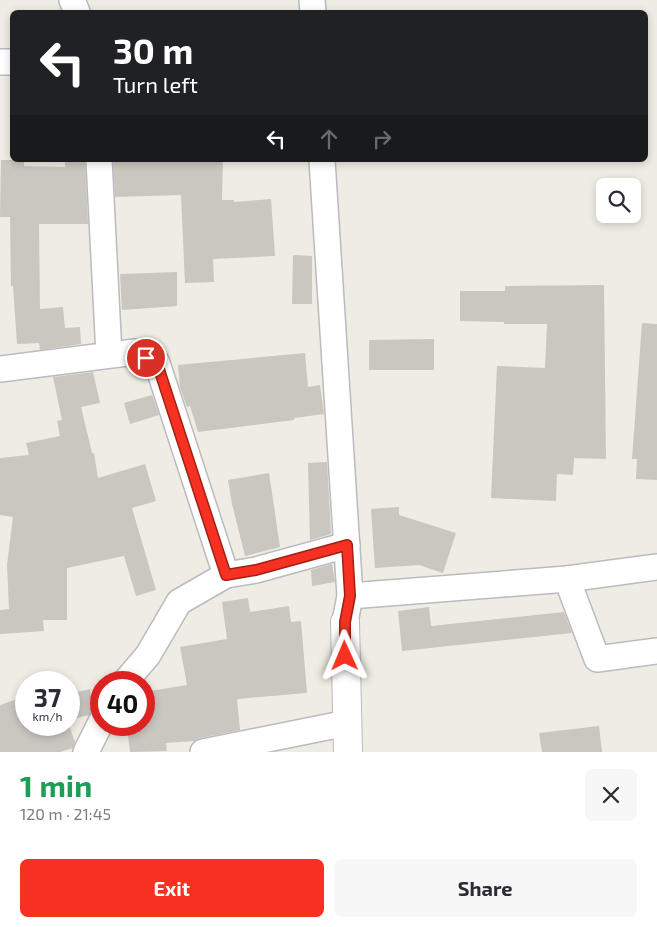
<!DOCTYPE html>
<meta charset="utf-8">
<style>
:root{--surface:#fff;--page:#f7f7f7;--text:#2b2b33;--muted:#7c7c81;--accent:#f73121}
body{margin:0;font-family:"Exo 2",sans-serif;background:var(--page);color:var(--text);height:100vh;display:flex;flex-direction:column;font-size:19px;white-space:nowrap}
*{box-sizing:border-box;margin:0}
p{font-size:16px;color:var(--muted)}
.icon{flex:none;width:28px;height:28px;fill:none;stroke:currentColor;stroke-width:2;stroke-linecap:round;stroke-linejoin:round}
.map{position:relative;height:752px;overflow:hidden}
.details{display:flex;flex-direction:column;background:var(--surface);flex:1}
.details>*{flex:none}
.top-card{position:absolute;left:10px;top:10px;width:638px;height:152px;border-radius:8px;box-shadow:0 2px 8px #0003;background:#202124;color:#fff;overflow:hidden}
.fabs{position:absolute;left:596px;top:178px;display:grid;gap:10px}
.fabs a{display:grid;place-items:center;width:45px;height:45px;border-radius:8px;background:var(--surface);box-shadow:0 2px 8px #0003;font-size:25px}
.speed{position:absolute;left:15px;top:671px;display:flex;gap:10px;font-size:25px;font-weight:700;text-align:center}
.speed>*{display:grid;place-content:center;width:65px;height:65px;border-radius:50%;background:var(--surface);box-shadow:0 2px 8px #0003;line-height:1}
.speed small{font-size:12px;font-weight:400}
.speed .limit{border:8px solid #d22;background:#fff;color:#111}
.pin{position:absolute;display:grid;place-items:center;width:42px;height:42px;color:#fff;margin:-21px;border:2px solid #fff;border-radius:50%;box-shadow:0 1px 5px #0007}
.me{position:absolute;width:55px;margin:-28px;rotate:359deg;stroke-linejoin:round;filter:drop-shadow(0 0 4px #0008)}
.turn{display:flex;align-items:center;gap:18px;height:105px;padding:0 20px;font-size:22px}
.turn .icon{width:65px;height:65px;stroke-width:2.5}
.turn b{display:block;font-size:35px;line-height:42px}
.lanes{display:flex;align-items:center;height:48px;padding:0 20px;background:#0003;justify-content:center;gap:25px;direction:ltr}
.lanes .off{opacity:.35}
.round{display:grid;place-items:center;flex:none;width:52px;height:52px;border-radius:8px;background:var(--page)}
.overview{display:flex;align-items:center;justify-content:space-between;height:85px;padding:0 20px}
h1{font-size:30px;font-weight:700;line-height:38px;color:#1e9e55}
.action{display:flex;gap:10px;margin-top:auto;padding:10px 20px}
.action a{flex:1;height:58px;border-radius:8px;background:var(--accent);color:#fff;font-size:20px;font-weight:700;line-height:58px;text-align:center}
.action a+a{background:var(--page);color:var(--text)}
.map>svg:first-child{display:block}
.building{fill:#cac6c0}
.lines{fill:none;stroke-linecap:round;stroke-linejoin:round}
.minor-casing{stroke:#b8bbc0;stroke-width:28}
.tertiary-casing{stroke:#b8bbc0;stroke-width:30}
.minor{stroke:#fff;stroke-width:25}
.tertiary{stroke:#fff;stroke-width:28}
.route-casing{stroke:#a12015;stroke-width:12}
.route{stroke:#f73121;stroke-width:9}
</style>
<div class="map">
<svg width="657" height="752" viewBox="0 0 657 752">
<rect width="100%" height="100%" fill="#efece3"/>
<g class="building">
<path d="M1 160H24V166L65 167V160H85L88 224H39L40 309 63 307 65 328 80 327 81 344 40 350 39 343 17 344 13 286H11L10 217H0Z"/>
<path d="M113 160H223L222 200H234V202L271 199 275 256 213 259 214 282 185 283 181 195 115 197Z"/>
<path d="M293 255 312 256V304H292Z"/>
<path d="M177 272V306L122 310 120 274Z"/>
<path d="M604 285 606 459 574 458 573 475 557 474 556 501 491 498 497 366 545 368 547 324H504V322L460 321V291H505V286Z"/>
<path d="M642 323 657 324V480L636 479 637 459H632Z"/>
<path d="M434 339V370H369V340Z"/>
<path d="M305 353 308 387 320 385 324 414 294 418V420L198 432 190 406 187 407 180 387 178 365Z"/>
<path d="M93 372 100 403 81 407 92 453H94L98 478 145 464 156 501 132 508 156 590 136 596 124 556 67 568V620H43L44 631 0 634V610L9 609 7 565 13 517 0 515V458L29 455 26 443 60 436 57 421 62 420 53 377Z"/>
<path d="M152 395 159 415 130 424 124 403Z"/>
<path d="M327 462 331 534 310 540 308 463Z"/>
<path d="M269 473 280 547 245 556 232 504 228 480Z"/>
<path d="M399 507V515L456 533 443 573 419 565 375 568 371 509Z"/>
<path d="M332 564 335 582 312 586 311 570Z"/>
<path d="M248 598 250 612 289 606 291 622 301 621 307 693 237 699 240 730 200 738 194 741 166 743 167 751 130 752 127 725H144V692L187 685 180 647 227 639 222 602Z"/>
<path d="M429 607 431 626 564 612 572 633 402 651 398 611Z"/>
<path d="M90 689 93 710 89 715 69 720V694Z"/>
<path d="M26 696V725H69L75 742 73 748 60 752H0V705Z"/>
<path d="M599 726 602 752H542L539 733Z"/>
</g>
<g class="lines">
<defs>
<g id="minor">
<path d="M72 0 77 12"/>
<path d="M312 0 313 12"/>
<path d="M0 62H12"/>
<path d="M99 160 109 355"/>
<path d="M322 160 350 596 345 622"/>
<path d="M0 369 135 352 157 363 226 575"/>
<path d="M567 579 597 659 657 651"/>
<path d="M350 596 567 579 657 567"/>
<path d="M125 682 148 655 179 602 226 575 256 570 347 545"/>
<path d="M86 752 101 722"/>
<path d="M203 752 347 723"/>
</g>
<path id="tertiary" d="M345 622 348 752"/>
</defs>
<use href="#minor" class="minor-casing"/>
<use href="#tertiary" class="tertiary-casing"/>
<use href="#minor" class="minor"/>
<use href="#tertiary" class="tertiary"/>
</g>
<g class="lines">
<defs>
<path id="route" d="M146 358 157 363 226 575 256 570 347 545 350 596 345 622V656"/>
</defs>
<use href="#route" class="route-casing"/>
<use href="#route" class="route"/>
</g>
</svg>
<div class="fabs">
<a><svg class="icon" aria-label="search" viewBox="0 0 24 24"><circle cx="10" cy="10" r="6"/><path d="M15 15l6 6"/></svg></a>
</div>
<div class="speed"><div>37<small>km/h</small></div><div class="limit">40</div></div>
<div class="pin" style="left:146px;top:358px;background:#d93025"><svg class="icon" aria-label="arrive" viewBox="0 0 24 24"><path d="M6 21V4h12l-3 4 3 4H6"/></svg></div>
<svg class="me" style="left:345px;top:656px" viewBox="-20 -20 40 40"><path d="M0-17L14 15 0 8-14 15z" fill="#f73121" stroke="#fff" stroke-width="4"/></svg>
<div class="top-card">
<div class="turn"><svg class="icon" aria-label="left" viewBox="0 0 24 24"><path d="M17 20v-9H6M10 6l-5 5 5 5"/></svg><div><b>30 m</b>Turn left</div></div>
<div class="lanes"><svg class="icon" aria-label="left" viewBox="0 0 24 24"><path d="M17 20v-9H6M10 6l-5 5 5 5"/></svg><svg class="icon off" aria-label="ahead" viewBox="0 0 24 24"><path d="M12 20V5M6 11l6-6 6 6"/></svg><svg class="icon off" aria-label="right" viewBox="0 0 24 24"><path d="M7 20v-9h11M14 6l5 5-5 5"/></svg></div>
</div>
</div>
<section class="details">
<div class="overview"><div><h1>1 min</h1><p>120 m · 21:45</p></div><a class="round"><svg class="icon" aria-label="close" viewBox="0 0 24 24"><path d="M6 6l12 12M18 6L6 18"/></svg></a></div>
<div class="action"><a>Exit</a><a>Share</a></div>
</section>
